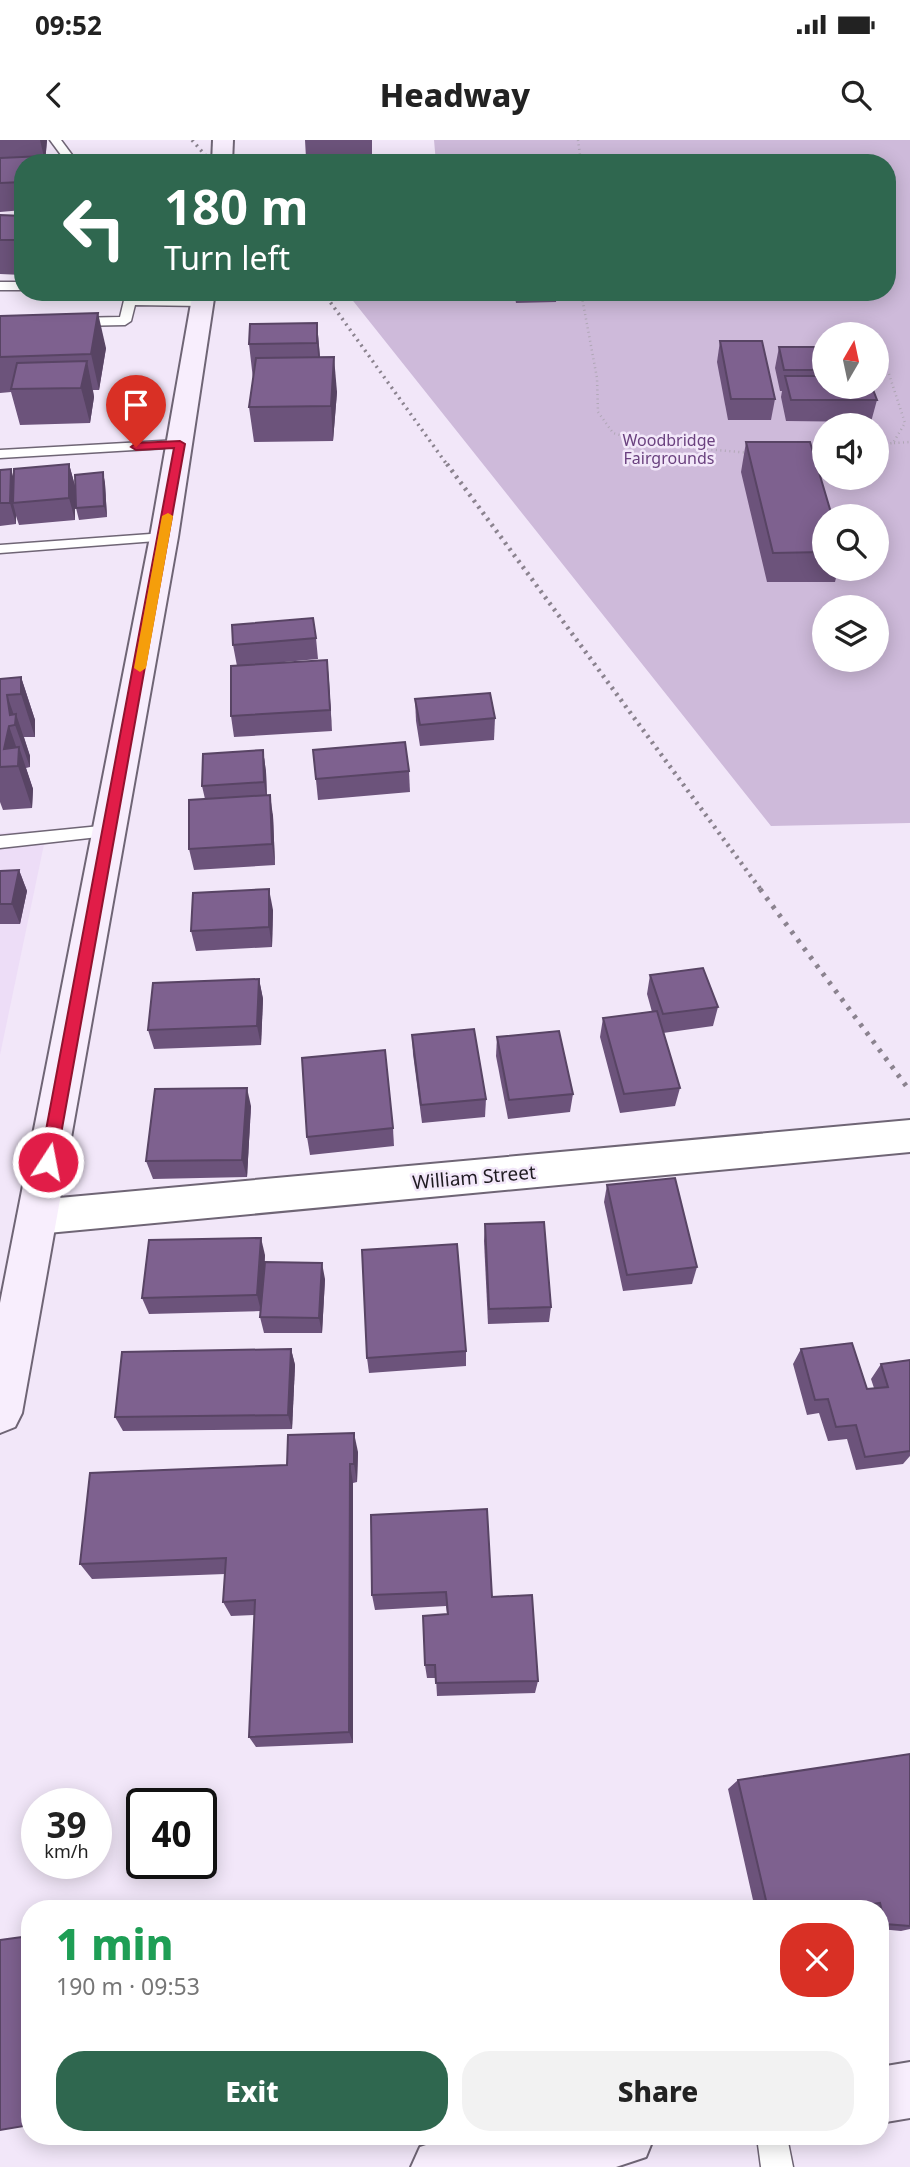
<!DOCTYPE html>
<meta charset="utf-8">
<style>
:root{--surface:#fff;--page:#f2f2f2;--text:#222;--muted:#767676;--accent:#2f674f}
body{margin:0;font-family:"Noto Sans",sans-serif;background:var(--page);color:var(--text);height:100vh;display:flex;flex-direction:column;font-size:26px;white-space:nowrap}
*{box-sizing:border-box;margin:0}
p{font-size:23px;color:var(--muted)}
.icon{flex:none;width:38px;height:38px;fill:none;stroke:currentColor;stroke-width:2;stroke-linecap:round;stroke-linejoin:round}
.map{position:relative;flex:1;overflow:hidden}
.details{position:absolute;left:21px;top:1760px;width:868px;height:245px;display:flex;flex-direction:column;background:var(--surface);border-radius:28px;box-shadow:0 4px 18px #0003}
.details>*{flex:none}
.banner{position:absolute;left:14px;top:14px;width:882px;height:147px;border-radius:28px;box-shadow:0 4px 18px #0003;background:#2f674f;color:#fff;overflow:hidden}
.needle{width:46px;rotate:9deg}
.fabs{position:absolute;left:812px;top:182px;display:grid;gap:14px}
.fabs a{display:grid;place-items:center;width:77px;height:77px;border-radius:50%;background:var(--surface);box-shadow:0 4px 18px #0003;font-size:35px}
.speed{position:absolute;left:21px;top:1648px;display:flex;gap:14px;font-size:35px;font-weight:700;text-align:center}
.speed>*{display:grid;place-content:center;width:91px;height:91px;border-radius:50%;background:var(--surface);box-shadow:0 4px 18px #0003;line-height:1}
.speed small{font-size:18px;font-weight:400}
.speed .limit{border:4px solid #111;border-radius:10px;background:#fff;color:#111}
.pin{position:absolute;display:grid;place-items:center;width:60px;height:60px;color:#fff;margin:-72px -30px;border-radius:50% 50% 50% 0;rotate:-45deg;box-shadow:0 0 7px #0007}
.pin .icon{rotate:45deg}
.me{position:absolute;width:77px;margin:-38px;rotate:11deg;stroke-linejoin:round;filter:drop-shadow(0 0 5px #0008)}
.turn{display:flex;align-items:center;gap:24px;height:147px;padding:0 35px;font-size:32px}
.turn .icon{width:91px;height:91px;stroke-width:2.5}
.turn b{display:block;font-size:49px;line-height:60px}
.round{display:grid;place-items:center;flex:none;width:74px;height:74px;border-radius:28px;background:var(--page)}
.overview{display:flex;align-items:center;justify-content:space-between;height:119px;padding:0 35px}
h1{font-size:42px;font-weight:800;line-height:52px;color:#1e9e55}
.primary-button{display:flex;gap:14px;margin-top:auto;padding:14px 35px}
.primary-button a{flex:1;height:80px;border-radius:28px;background:var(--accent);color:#fff;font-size:28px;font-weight:800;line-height:80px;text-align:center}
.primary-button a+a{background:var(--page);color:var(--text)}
.status{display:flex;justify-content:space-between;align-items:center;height:49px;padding:0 35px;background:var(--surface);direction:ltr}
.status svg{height:19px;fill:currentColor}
header{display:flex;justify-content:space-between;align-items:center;height:91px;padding:0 35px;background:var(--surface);font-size:32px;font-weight:800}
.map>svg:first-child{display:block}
.built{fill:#edddf7}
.green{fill:#cebada;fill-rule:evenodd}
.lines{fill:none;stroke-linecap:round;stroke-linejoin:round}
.lane-casing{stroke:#6f6575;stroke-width:3}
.street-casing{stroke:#6f6575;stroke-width:4}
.secondary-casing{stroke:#6f6575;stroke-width:4}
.path{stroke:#b0a7b6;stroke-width:2.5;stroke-dasharray:1 3.5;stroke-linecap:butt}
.lane{fill:#fff;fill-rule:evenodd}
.street{fill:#fff;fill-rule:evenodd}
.secondary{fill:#f8eefd;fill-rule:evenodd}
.rail-far2{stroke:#8b838f;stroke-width:3.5;stroke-dasharray:2 4.5;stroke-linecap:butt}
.rail-far1{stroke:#8b838f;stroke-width:4.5;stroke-dasharray:2.5 5;stroke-linecap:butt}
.rail{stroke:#8b838f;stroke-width:5;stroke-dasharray:3.5 7;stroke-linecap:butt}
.wall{fill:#6c537b}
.shaded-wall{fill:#584464}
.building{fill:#7e618f;stroke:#584464;stroke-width:2}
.route{fill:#e11d48;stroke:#92132f;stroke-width:2}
.slow{fill:#f59e0b}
.labels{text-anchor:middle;stroke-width:5;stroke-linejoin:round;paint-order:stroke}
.far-park-label{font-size:16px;fill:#6a417f;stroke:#f2e7f9}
.street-label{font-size:19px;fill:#1f1b21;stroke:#f2e7f9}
</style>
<div class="status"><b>09:52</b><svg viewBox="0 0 49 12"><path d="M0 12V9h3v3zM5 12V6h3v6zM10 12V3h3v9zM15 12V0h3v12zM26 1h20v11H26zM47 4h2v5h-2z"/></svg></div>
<header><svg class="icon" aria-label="back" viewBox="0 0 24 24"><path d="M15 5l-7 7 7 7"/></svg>Headway<svg class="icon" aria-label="search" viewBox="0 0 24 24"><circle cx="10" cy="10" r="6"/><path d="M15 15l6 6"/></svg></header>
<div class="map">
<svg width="910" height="2027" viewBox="0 0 910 2027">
<rect width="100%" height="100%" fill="#f2e7f9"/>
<path class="built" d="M47 690 0 915V693Z"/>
<path class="green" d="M434 0H910V683L771 686 346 152H887V23H436ZM824 194H877V247H824ZM824 285H877V338H824ZM824 376H877V429H824ZM824 467H877V520H824Z"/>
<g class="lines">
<defs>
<g id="lane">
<path d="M50 0H61L78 23H67Z"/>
<rect x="0" y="142" width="23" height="8"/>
<path d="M126 152H138L137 157 202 158 208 162 202 166 135 165 131 181 125 185 73 186 67 182 73 178 120 177Z"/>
<path d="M179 300 186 304 184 307 0 318V310Z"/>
<path d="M164 393 171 397 169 400 0 413V405Z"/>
<path d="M110 685 116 687 119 691 116 695 0 708V696Z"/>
<path d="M757 1997H787L793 2027H761Z"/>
</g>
<path id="street" d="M910 980V1012L37 1094 23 1089 17 1077 23 1065 37 1060Z"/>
<g id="secondary">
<path d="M213 0H233L232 23H212Z"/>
<path d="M193 152H215L178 397 22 1273 15 1287 0 1293V1163L150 397Z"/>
<path d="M910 1922V1978L880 1983V1927Z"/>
<path d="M450 1997H654L646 2017 616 2027H411L420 2007Z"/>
</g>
</defs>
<use href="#lane" class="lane-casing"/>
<use href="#street" class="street-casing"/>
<use href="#secondary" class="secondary-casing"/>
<g class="path">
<path d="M578 0 581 23"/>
<path d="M581 152 597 238 598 272 613 293 651 304 750 313"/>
<path d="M894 303 910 302"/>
<path d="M877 305 893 303 905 283 888 231"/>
<path d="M808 312H824"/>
</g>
<use href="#lane" class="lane"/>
<use href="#street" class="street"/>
<use href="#secondary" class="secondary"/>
<g class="rail-far2">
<path d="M192 0 212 23"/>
<path d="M323 152 448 326"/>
</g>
<path class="rail-far1" d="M447 324 761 750"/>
<path class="rail" d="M760 749 910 951"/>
</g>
<g class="wall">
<path d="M0 0H47L45 23H23V70L0 72Z"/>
<path d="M305 0H372V23H289L306 18Z"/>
<path d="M0 75 23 76V135L0 134Z"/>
<path d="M514 152H557L556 162 516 163Z"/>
<path d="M0 176 106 208 99 250H93L94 257 90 283 20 285 11 252 0 253Z"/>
<path d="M317 183 320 217 337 252 333 301 254 302 249 267 253 239 249 204Z"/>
<path d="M720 201 775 259 771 280H728L717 222Z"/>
<path d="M779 207H824V247L877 260 871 282 786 281 781 257 782 251H780L775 228Z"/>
<path d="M746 302 824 376V429H838L835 442H767L741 332Z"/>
<path d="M69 324 75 346V380L19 385 16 376V384L0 386V330L13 338Z"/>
<path d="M103 332 105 344 107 377 79 380 76 368Z"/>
<path d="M316 498 318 519 273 523 327 520 332 591 234 597 231 576 237 526 233 505Z"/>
<path d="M21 537 35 580V597H24L30 616V627L26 628 33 649 32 668 3 670 0 662V539Z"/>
<path d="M415 559 495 578 494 600 420 606 416 581Z"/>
<path d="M263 610 266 632 267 655 273 676 275 725 194 730 189 709 205 659 202 646Z"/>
<path d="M313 610 409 631 410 652 318 660Z"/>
<path d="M19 730 27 751 20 784H0V731Z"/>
<path d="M273 770 272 807 196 811 191 791Z"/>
<path d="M650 835 718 867 713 886 663 893 680 948 675 966 620 973 600 897 603 878 652 872 647 854Z"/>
<path d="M259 839 263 859 261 905 154 909 148 890Z"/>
<path d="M412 895 486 959 485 977 422 983 413 914Z"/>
<path d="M497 897 573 954 570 972 508 979 496 916Z"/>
<path d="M251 966 247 1037 153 1039 146 1021Z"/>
<path d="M393 988 394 1006 310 1015 307 997Z"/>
<path d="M607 1045 697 1127 692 1144 623 1151 604 1062Z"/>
<path d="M485 1084 551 1167 549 1182 488 1184 484 1101Z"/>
<path d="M265 1115 263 1151 325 1139 322 1193H264L260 1177 261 1171 149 1174 142 1158Z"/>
<path d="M291 1209 295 1225 292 1289 123 1291 115 1277Z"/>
<path d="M801 1209 867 1249 874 1248 871 1239 881 1224 910 1220V1316L903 1324 856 1330 847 1299 828 1301 819 1273 807 1275 793 1224Z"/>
<path d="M466 1211V1226L369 1233 367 1218Z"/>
<path d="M358 1312 357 1342 353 1343V1603L256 1607 249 1597 254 1475 231 1476 223 1462 225 1434 92 1439 80 1424 287 1325Z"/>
<path d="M371 1375 492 1457 538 1541 535 1553 437 1556 436 1538H427L425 1525 447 1474 446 1466 375 1470 372 1455Z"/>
<path d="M910 1614V1789L901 1791 880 1789V1769H864V1768L853 1769H755L728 1649 738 1640Z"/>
</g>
<g class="shaded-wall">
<path d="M40 0H47L45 23H43L44 17Z"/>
<path d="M98 173 106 208 99 250 91 214Z"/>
<path d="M317 183 320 218V238L317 203Z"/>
<path d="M334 217 337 252 333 301 331 266Z"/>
<path d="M87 221 94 257 90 283 81 248Z"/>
<path d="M69 324 75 346V380L69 358Z"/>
<path d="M11 329 17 350 13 363 16 375V384L10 363Z"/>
<path d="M103 332 105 344 107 377 104 366Z"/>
<path d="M327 520 329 541 332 591 330 570Z"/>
<path d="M21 537 35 580V597L21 554Z"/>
<path d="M7 555 16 581V574L30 616V627L15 585 10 575Z"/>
<path d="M9 586 18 612 19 607 33 649 32 668 18 626 4 609Z"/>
<path d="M263 610 266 632 267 663 264 642Z"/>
<path d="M270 655 273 676 275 725 272 704Z"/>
<path d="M19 730 27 751 20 784 12 764Z"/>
<path d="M269 749 273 770 272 807 269 787Z"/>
<path d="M259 839 263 859 261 905 257 886Z"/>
<path d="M247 948 251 966 247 1037 242 1020Z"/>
<path d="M261 1098 265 1115 261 1171 257 1155Z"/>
<path d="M322 1123 325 1139 322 1193 319 1178Z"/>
<path d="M291 1209 295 1225 292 1289 288 1275Z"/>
<path d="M354 1293 358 1312 357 1342 354 1324Z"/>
<path d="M350 1324 353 1343V1603L349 1592Z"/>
</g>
<g class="building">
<path d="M44 16 43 23H23V42L0 43V18Z"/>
<path d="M342 18V23H289V19Z"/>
<path d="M0 75 23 76V100H0Z"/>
<path d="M98 173 91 214 0 217V176Z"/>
<path d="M317 183V203L249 204 250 184Z"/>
<path d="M720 201H762L775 259H731Z"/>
<path d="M779 207H824V230H784Z"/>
<path d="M334 217 331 266 249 267 256 218Z"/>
<path d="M87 221 81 248 11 249 17 223Z"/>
<path d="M785 236H824V247H872L877 260H791Z"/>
<path d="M746 302H810L832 376H824V412L773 413Z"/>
<path d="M69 324V358L13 363 14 329Z"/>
<path d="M11 329 10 363H0V330Z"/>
<path d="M103 332 104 366 76 368 75 335Z"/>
<path d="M313 478 316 498 233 505 232 485Z"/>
<path d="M327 520 330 570 231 576V526Z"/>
<path d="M21 537V554L7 555 10 575 16 574 15 585 9 586 4 609 19 607 18 626 0 627V539Z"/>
<path d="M490 553 495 578 420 585 415 559Z"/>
<path d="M405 602 409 631 316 639 313 610Z"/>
<path d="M263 610 264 642 202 646 203 614Z"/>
<path d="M270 655 272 704 189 709V660Z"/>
<path d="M19 730 12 764H0V731Z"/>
<path d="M269 749V787L191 791 193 753Z"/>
<path d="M703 828 718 867 663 874 650 835Z"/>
<path d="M259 839 257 886 148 890 153 843Z"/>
<path d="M657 871 680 948 624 954 603 878Z"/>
<path d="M474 889 486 959 421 965 412 895Z"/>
<path d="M559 891 573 954 509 960 497 897Z"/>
<path d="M385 910 393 988 307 997 302 918Z"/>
<path d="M247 948 242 1020 146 1021 155 949Z"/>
<path d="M675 1038 697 1127 627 1135 607 1045Z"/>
<path d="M544 1082 551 1167 489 1169 485 1084Z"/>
<path d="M261 1098 257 1155 142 1158 149 1100Z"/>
<path d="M457 1104 466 1211 367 1218 362 1110Z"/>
<path d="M265 1122 322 1123 319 1178 260 1177Z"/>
<path d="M852 1203 867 1249 888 1247 881 1224 910 1220V1311L865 1317 856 1285 836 1287 828 1259 815 1260 801 1209Z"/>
<path d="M291 1209 288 1275 115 1277 122 1212Z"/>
<path d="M354 1293V1324H350L349 1592 249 1597 255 1460 223 1462 226 1418 80 1424 90 1333 287 1325 288 1295Z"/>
<path d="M487 1369 492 1457 532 1455 538 1541 436 1543 435 1525H425L423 1476 448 1474 446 1452 372 1455 371 1375Z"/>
<path d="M910 1614V1786L885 1784 880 1763 841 1769H768L738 1640Z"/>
<path d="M30 1796V1985L0 1990V1800Z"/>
</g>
<path class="route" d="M180 301 185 304 56 1022 48 1029 40 1022 174 308 136 310 131 307 136 303Z"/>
<path class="slow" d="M168 373 173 376 146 528 140 532 134 528 162 376Z"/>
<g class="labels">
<g class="far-park-label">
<text x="669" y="306">Woodbridge<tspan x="669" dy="18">Fairgrounds</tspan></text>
</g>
<g class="street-label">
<text transform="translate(474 1037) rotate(-5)" y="7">William Street</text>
</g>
</g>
</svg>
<div class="fabs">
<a><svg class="needle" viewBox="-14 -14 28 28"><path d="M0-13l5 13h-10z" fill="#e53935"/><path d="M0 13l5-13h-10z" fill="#767676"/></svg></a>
<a><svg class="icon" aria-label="sound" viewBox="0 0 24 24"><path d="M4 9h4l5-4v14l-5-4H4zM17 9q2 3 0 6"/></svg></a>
<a><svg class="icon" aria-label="search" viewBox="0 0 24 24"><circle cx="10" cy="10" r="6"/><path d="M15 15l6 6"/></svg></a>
<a><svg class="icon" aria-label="layers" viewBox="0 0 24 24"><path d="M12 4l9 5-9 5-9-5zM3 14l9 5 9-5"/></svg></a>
</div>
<div class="speed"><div>39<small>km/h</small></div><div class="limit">40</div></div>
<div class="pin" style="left:136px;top:307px;background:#d93025"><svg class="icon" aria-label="arrive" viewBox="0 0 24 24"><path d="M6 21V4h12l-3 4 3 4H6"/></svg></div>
<svg class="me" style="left:48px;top:1022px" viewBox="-20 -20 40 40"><circle r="17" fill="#e11d48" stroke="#fff" stroke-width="3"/><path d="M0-11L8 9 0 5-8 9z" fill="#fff"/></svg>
<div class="banner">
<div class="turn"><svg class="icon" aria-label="left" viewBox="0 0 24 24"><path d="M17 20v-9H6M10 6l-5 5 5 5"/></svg><div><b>180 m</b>Turn left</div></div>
</div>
<section class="details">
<div class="overview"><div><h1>1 min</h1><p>190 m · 09:53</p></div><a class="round" style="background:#d93025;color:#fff"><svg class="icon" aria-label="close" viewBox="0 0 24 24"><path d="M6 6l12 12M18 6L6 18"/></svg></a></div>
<div class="primary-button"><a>Exit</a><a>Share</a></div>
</section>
</div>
